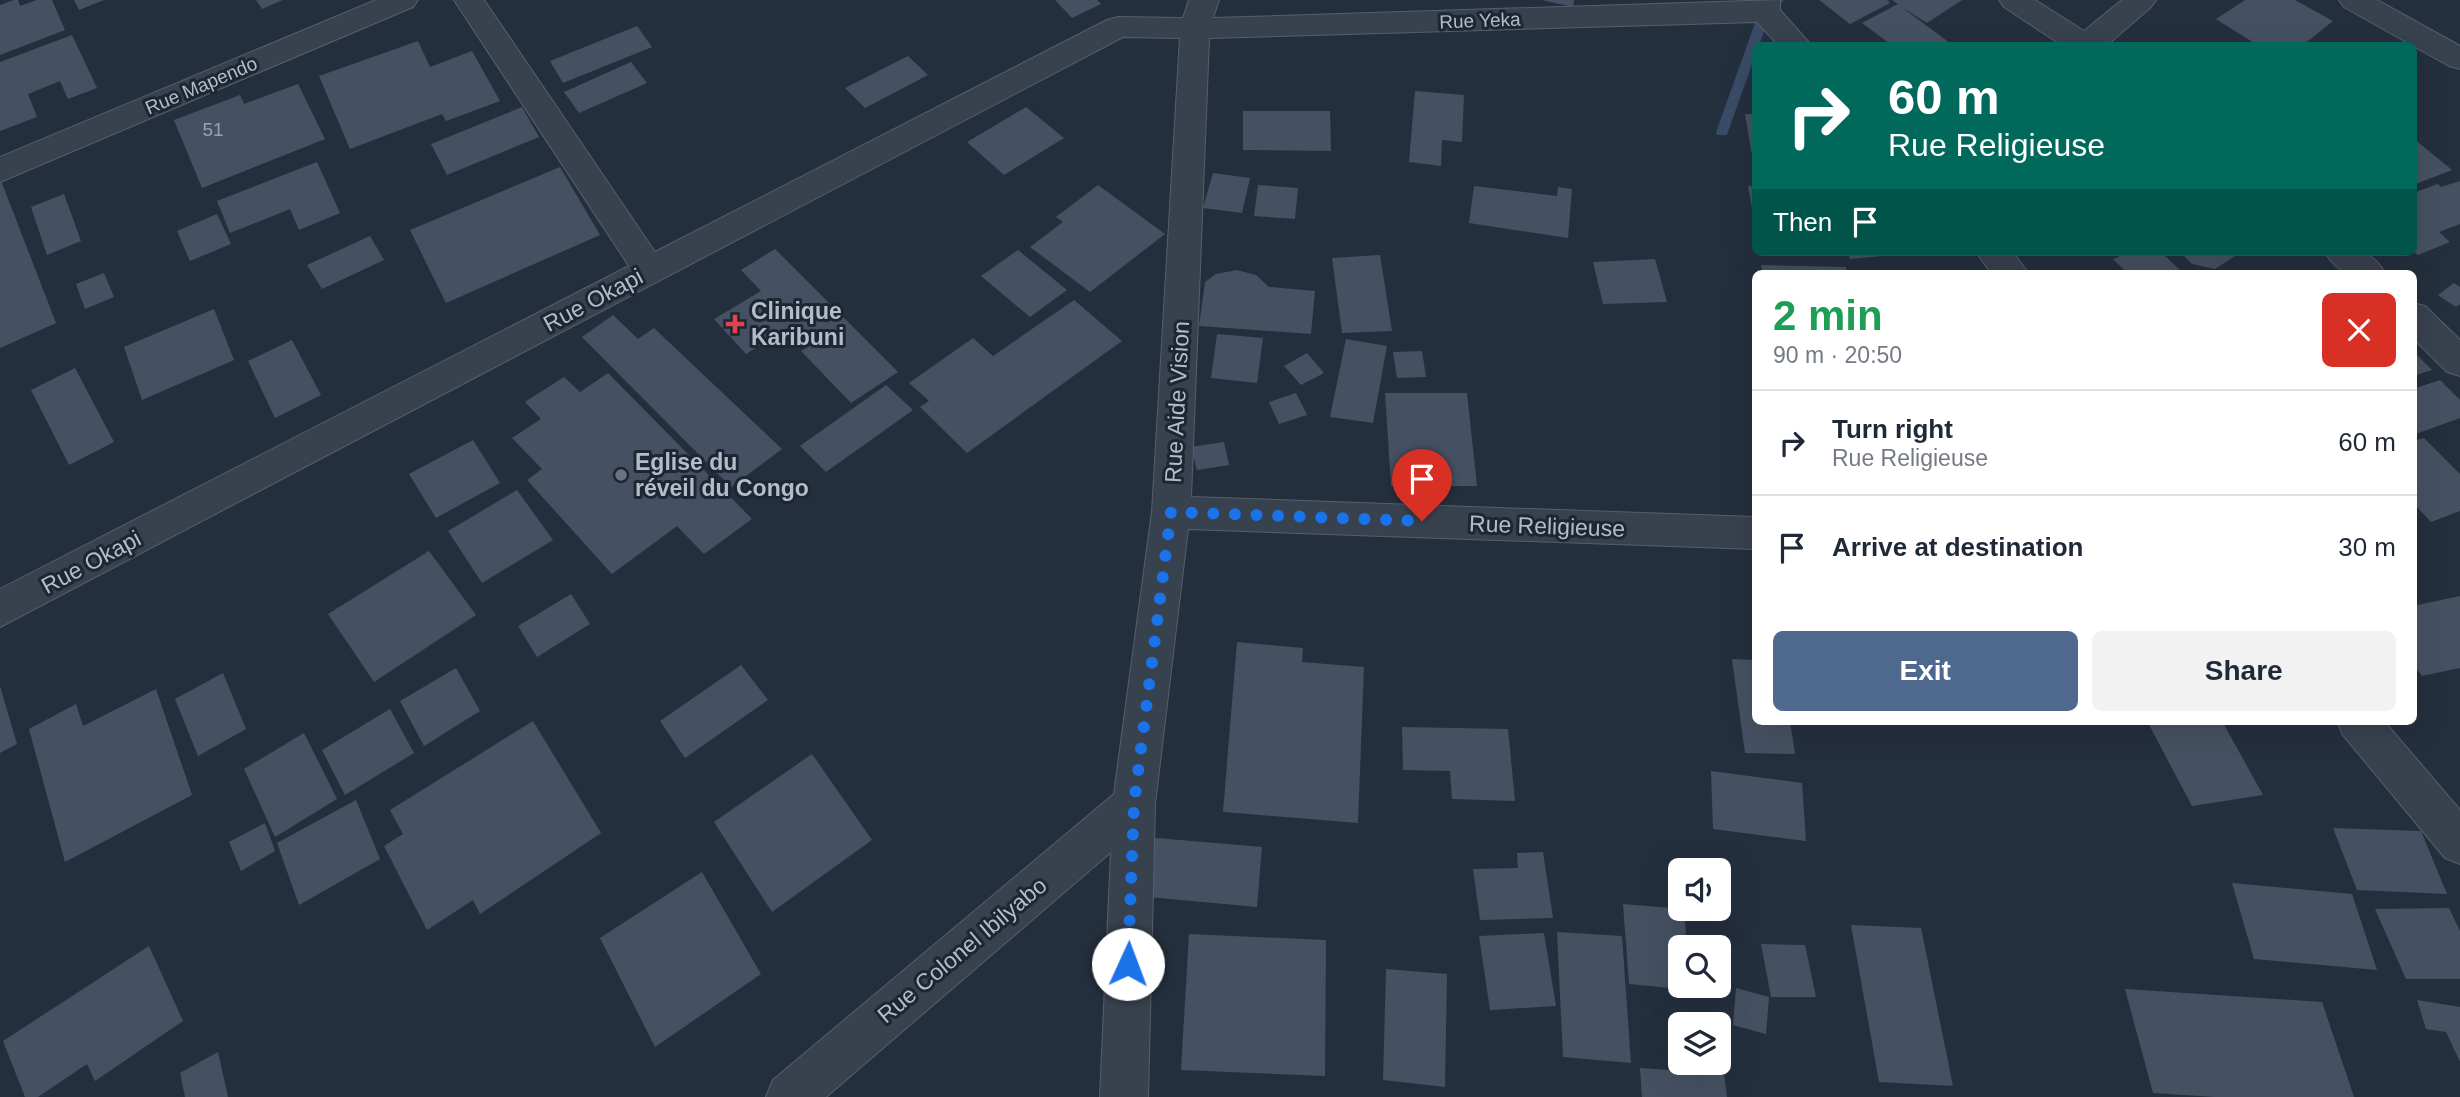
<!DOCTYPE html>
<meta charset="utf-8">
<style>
:root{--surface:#fff;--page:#f2f2f3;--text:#1f2937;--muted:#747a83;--line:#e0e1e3;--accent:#4f688e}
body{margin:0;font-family:Arial,sans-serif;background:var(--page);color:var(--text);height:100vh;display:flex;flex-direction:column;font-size:26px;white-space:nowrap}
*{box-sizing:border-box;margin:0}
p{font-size:23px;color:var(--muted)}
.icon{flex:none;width:38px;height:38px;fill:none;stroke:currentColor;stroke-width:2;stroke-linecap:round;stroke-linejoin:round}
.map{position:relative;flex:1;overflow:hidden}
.side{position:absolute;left:1752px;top:270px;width:665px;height:455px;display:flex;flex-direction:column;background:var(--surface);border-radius:10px;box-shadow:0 7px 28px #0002}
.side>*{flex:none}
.banner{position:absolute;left:1752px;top:42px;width:665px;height:214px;border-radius:10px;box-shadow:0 7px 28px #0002;background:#00695c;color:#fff;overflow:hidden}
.buttons{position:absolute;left:1668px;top:858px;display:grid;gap:14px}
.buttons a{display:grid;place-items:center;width:63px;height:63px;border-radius:10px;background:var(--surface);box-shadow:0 7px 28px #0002;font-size:35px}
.pin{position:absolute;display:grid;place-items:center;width:60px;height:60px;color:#fff;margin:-72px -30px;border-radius:50% 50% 50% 0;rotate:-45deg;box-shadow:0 0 7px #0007}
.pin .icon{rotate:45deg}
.me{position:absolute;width:77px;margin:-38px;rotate:2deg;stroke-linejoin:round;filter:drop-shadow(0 0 5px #0008)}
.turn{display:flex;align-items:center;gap:24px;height:147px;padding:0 21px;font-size:32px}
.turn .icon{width:91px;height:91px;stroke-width:2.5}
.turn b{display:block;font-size:49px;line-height:60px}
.then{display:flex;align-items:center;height:66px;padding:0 21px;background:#0003;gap:14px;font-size:26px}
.round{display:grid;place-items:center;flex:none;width:74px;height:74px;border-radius:10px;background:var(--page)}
.head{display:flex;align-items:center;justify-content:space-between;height:119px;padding:0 21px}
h1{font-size:42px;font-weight:700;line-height:52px;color:#1e9e55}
.cta{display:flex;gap:14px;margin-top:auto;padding:14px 21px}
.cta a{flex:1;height:80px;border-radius:10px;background:var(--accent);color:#fff;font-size:28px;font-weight:700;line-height:80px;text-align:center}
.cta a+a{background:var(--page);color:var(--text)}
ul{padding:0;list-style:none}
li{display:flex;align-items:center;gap:21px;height:105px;padding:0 21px;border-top:2px solid var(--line)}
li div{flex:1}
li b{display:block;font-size:26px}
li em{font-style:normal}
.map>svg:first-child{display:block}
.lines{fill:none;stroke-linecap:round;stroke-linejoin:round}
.stream{fill:#394c67;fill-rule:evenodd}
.building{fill:#455162}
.street-casing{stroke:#565f6c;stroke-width:2}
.street{fill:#38414e;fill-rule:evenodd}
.route{stroke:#1a73e8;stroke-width:12;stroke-dasharray:0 21.6}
.health-dot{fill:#e0444e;stroke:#1d2633;stroke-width:2.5}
.worship-dot{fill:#6b7280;stroke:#1d2633;stroke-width:2.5}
.labels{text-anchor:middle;stroke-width:6;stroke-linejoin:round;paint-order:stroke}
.far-street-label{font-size:19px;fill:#b4bcc9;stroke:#1d2633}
.number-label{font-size:19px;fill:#98a1af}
.street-label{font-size:23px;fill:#b4bcc9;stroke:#1d2633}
.poi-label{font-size:23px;font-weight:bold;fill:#b4bcc9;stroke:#1d2633;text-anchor:start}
</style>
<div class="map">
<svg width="2460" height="1097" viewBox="0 0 2460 1097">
<rect width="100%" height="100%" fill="#242f3e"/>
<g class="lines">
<path class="stream" d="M1771 0H1784L1770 14 1759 46H1755V56L1728 132 1727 135H1717L1716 132 1759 12Z"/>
</g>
<g class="building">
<path d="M14 0H18L20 6 37 0H52L65 30 0 55V5Z"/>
<path d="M74 0H104L79 10Z"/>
<path d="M256 0H283L262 9Z"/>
<path d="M1055 0H1097L1101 4 1072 18Z"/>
<path d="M1542 0H1574L1573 7Z"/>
<path d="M1819 0H1887L1890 3 1850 24Z"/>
<path d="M1892 0H1962L1927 23 1900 6 1954 46H1893L1862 23 1898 4Z"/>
<path d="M2245 0H2295L2333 21 2302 46H2259L2216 19Z"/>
<path d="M637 26 652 47 563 83 550 61Z"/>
<path d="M72 35 97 88 68 99 60 81 28 94 37 117 0 131V62Z"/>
<path d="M418 41 430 67 472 51 500 101 446 121 442 114 350 149 319 76Z"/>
<path d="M908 56 928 75 865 108 845 88Z"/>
<path d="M631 62 647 83 579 113 564 92Z"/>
<path d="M298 84 325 139 202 188 174 120 240 95 244 104Z"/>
<path d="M1415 91 1464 95 1462 142 1442 140 1441 166 1409 162Z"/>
<path d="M522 107 539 137 447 175 431 144Z"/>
<path d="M1026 107 1064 138 1004 175 967 142Z"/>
<path d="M1243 111H1330L1331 151 1243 150Z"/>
<path d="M1745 114H1755V167H1754Z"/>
<path d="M2413 138 2452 170 2413 185Z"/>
<path d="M317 162 340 213 299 230 290 209 230 233 217 201Z"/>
<path d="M560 167 600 235 446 303 410 230Z"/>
<path d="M1213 173 1250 178 1242 213 1203 208Z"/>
<path d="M0 178 56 323 0 348Z"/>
<path d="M2460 181V224L2439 232 2450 242 2418 255 2413 251V193L2438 184 2441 187Z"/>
<path d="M1098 185 1165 234 1090 292 1030 247 1063 222 1056 217Z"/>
<path d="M1258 185 1298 188 1295 219 1254 216Z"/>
<path d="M1474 186 1557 196 1558 187 1572 189 1568 238 1469 223Z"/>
<path d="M1748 186 1755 187V220H1754Z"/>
<path d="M64 194 81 241 47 255 31 207Z"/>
<path d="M217 214 231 244 190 261 177 231Z"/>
<path d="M370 236 384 260 322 289 307 265Z"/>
<path d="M775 249 898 372 851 403 801 351 811 345 792 325 746 354 714 319 761 291 741 270Z"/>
<path d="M1018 250 1067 290 1030 317 981 276Z"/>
<path d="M1847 252H1903V254L1850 259Z"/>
<path d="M2130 252H2161L2183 273H2127L2113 259Z"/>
<path d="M2180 252H2241L2215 269 2192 264Z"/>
<path d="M1380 255 1392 331 1342 333 1332 258Z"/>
<path d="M1655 259 1667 302 1603 304 1593 262Z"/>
<path d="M1761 265 1846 267 1847 273H1763Z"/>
<path d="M1237 270 1256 275 1269 287 1315 291 1311 334 1199 326 1205 282 1216 274Z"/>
<path d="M104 273 114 297 85 309 76 284Z"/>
<path d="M2454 283 2460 287V304L2456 307 2438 295Z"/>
<path d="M1074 300 1122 341 967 453 920 407 929 401 909 383 973 338 993 356Z"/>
<path d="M214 309 234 360 142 400 124 347Z"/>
<path d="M613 315 638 339 654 328 782 449 731 487 582 337Z"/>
<path d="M1217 334 1263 338 1257 383 1211 378Z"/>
<path d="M1346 339 1387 346 1373 423 1330 417Z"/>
<path d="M292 340 321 395 275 418 248 361Z"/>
<path d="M1422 351 1426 377 1397 378 1393 352Z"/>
<path d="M2413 351 2432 370 2413 376Z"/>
<path d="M1307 353 1324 373 1301 385 1284 366Z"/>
<path d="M75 368 114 442 69 465 31 390Z"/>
<path d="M608 373 752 519 704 554 677 526 612 574 527 480 542 469 512 438 541 419 525 402 564 377 580 392Z"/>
<path d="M2440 380 2460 400V418L2413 435V389Z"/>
<path d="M886 385 913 410 826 472 800 446Z"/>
<path d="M1296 393 1307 415 1279 424 1269 402Z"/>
<path d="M1385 393H1467L1477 486H1391Z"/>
<path d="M2424 438 2460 474V511L2431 522 2413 503V441Z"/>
<path d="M473 440 500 483 436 518 409 474Z"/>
<path d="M1224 442 1229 465 1197 470 1191 447Z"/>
<path d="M517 490 553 540 482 583 448 531Z"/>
<path d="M429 551 476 615 374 682 328 614Z"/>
<path d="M571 594 590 624 537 657 518 626Z"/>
<path d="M2460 596V668L2422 676 2413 664V606Z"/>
<path d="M1237 642 1303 648 1302 662 1364 667 1358 823 1223 812Z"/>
<path d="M1732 659 1755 660V721H1790L1795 754 1745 753Z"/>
<path d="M741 665 768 700 685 758 660 721Z"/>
<path d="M456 668 480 711 424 746 400 701Z"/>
<path d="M223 673 246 729 198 756 175 699Z"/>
<path d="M0 686 17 744 0 753Z"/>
<path d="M156 689 192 795 65 862 29 729 76 704 83 726Z"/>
<path d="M390 709 414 753 345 795 322 750Z"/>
<path d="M533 721 601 833 480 914 473 900 427 930 384 846 403 834 390 810Z"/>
<path d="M2147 721H2222L2263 795 2192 806Z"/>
<path d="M1402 727 1508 729 1515 801 1452 799 1450 771 1403 770Z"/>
<path d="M304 733 337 799 275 837 244 769Z"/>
<path d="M812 754 872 840 772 912 714 822Z"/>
<path d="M1711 771 1802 783 1806 841 1713 829Z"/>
<path d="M356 800 380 859 299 905 277 843Z"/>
<path d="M265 823 275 851 241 871 229 842Z"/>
<path d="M2333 828 2421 831 2447 894 2357 890Z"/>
<path d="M1145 837 1262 847 1257 907 1137 896Z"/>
<path d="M1543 852 1553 918 1480 920 1473 869 1518 868 1517 853Z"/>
<path d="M702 872 761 974 655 1047 600 938Z"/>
<path d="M2232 883 2352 894 2377 970 2254 959Z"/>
<path d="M1623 904 1684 909 1687 947H1680V985H1690L1691 990 1629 984Z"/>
<path d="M2449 908 2460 931V979H2406L2375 909Z"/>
<path d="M1851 925 1921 928 1953 1086 1879 1082Z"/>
<path d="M1557 932 1622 936 1631 1063 1563 1057Z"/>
<path d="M1544 933 1556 1006 1490 1010 1479 936Z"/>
<path d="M1189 934 1326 940 1325 1076 1181 1070Z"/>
<path d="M1761 944 1805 945 1816 997H1771Z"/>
<path d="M149 946 183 1021 95 1081 87 1064 38 1097H25L3 1041Z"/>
<path d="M1386 969 1447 974 1445 1087 1383 1080Z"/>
<path d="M1736 988 1769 997 1766 1034 1733 1025Z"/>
<path d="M2125 989 2322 1002 2354 1097H2215L2153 1093Z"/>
<path d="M2417 1000 2460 1007V1062L2446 1032 2426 1029Z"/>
<path d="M218 1052 228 1097H185L180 1073Z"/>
<path d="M1640 1068 1724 1074 1727 1097H1642Z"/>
</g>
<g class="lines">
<defs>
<g id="street">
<path d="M376 0H418L413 7 0 182V157Z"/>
<path d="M454 0H484L655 252 1107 20 1118 17 1183 18 1189 0H1219L1213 18 1780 0V10L1812 46H1779L1757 22 1209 38 1191 497 1755 517V549L1188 529 1155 804 1148 1097H1100L1111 852 826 1097H766L773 1080 1114 794 1152 512 1180 38 1123 37 0 627V589L629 266Z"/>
<path d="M1999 0H2035L2084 31 2122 0H2156L2151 7 2106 46H2063L2004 7Z"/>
<path d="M2339 0H2377L2460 46V69L2449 66 2344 7Z"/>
<path d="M1976 252H2013L2028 273H1991Z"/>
<path d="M2325 252C2352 252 2370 246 2385 273 2358 273 2340 279 2325 252Z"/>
<path d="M2413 303 2425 306 2460 340V376L2447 372 2413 338Z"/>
<path d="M2337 721H2384L2460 810V864L2445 858 2343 735Z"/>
</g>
</defs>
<use href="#street" class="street-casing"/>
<use href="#street" class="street"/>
</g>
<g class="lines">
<path class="route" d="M1128 964 1134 804 1171 512 1422 521"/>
</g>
<path class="health-dot" d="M731.5 313.5h7v7h7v7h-7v7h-7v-7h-7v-7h7z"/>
<circle class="worship-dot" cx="621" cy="475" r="7"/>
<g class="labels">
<g class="far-street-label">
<text transform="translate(1480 20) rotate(-2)" y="7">Rue Yeka</text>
<text transform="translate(201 85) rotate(-23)" y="7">Rue Mapendo</text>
</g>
<g class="number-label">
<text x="213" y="136">51</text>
</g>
<g class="street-label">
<text transform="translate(593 300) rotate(-28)" y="8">Rue Okapi</text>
<text transform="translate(1177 402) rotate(-87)" y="8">Rue Aide Vision</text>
<text transform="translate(1547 526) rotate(2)" y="8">Rue Religieuse</text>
<text transform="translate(91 562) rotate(-28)" y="8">Rue Okapi</text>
<text transform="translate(962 950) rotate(-40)" y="8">Rue Colonel Ibilyabo</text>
</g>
<g class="poi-label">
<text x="751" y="319">Clinique<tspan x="751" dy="26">Karibuni</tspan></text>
<text x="635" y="470">Eglise du<tspan x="635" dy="26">réveil du Congo</tspan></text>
</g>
</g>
</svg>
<div class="buttons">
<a><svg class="icon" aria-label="sound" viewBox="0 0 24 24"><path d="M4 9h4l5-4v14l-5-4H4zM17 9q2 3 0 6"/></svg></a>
<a><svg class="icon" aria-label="search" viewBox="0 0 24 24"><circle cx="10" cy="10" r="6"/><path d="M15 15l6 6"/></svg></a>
<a><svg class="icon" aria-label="layers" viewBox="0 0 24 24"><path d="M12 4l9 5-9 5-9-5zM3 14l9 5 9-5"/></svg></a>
</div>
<div class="pin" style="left:1422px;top:521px;background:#d93025"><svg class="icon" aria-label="arrive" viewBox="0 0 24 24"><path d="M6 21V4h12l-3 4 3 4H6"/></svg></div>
<svg class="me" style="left:1128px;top:964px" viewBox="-20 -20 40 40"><circle r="19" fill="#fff"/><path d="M0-13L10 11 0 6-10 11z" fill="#1a73e8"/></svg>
<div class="banner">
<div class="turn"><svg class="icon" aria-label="right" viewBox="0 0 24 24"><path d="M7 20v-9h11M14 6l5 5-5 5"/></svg><div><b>60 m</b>Rue Religieuse</div></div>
<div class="then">Then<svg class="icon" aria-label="arrive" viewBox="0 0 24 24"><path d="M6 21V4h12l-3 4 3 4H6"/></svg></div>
</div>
<section class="side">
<div class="head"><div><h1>2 min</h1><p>90 m · 20:50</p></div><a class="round" style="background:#d93025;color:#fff"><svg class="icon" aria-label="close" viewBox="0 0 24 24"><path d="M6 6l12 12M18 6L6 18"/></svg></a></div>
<ul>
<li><svg class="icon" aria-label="right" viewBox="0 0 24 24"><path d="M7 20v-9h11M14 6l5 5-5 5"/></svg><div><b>Turn right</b><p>Rue Religieuse</p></div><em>60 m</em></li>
<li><svg class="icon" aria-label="arrive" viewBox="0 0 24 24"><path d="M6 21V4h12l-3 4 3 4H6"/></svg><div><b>Arrive at destination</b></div><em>30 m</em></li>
</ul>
<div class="cta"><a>Exit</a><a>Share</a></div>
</section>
</div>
